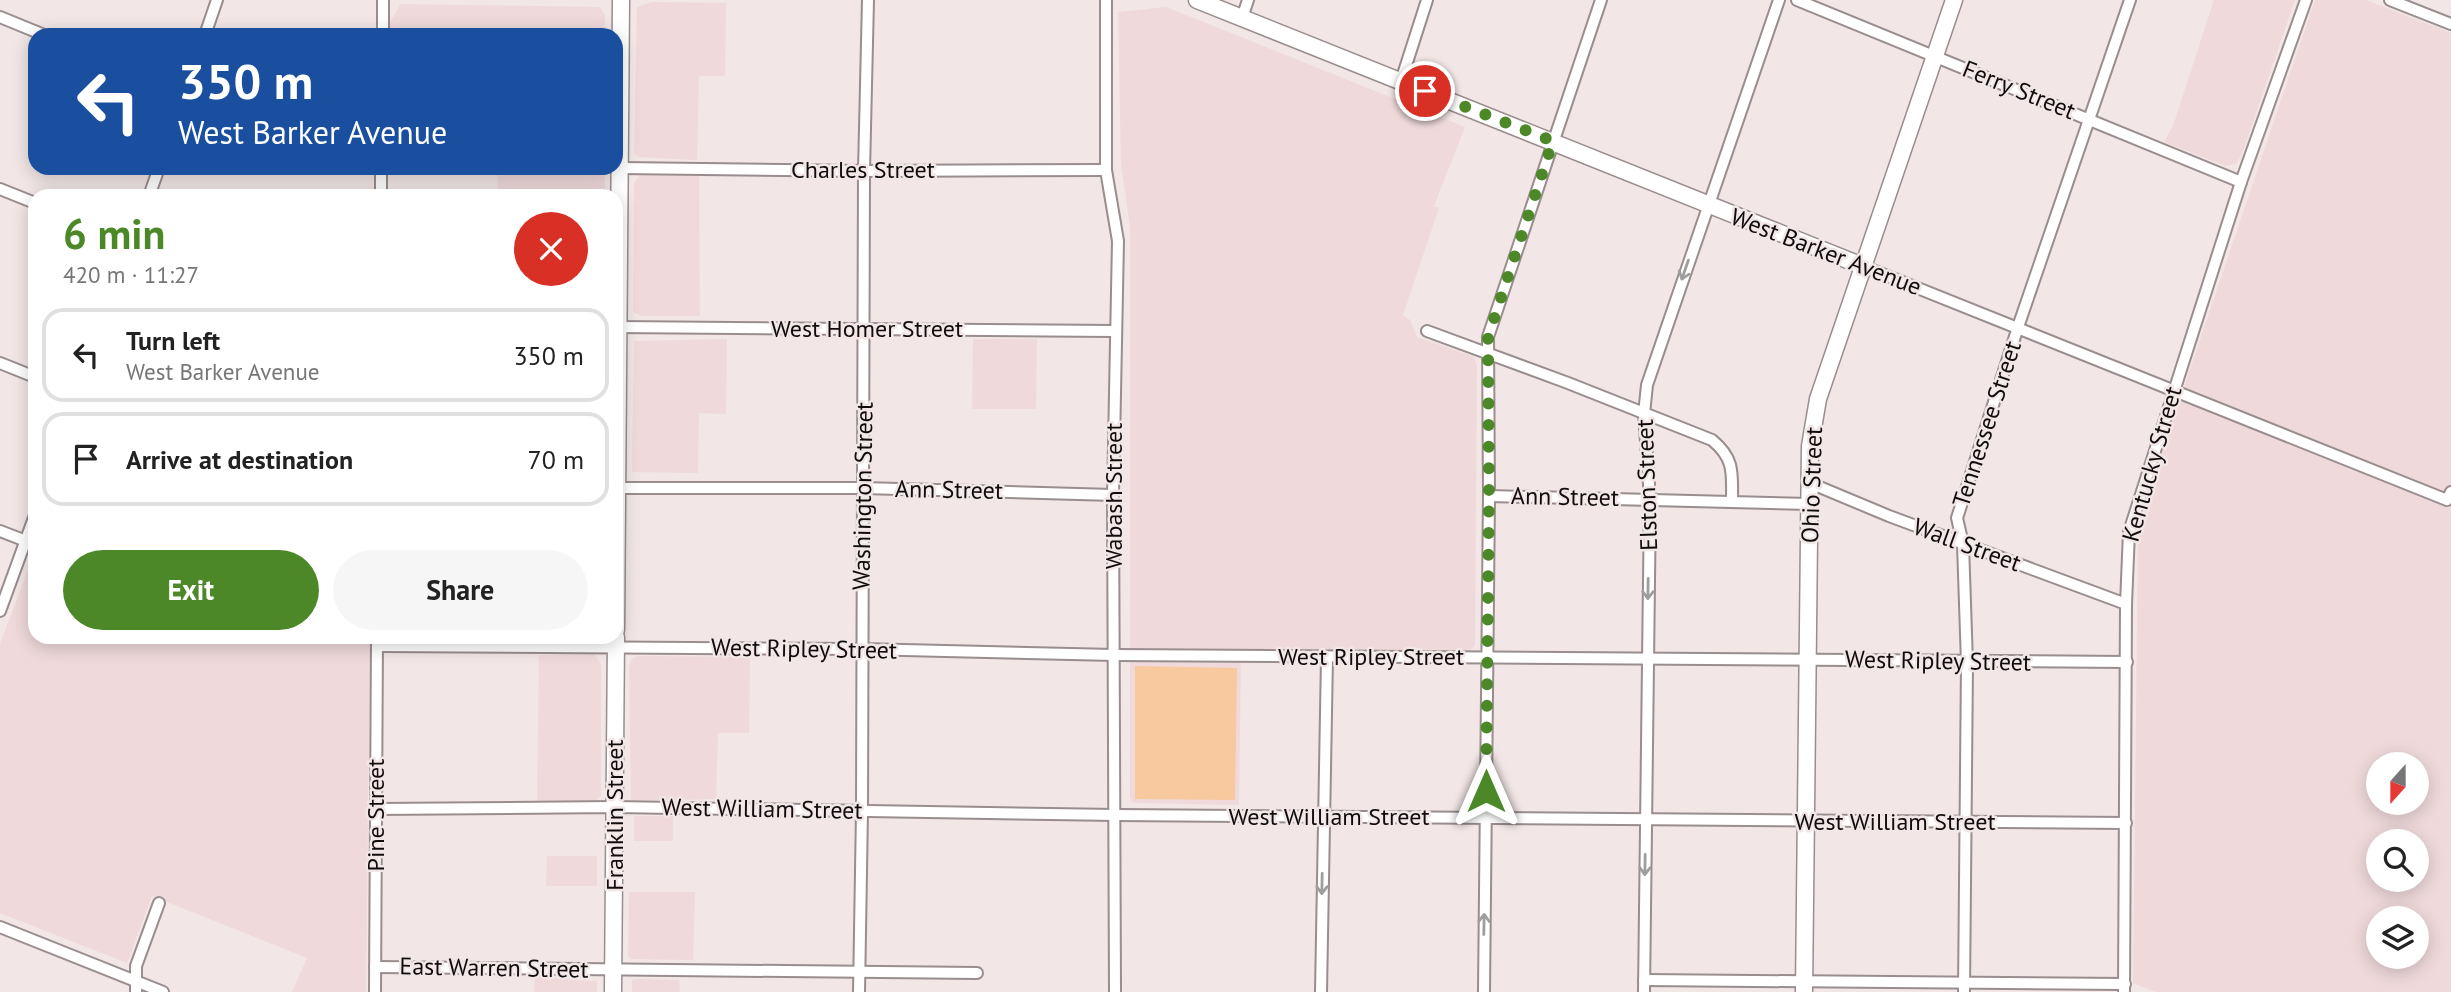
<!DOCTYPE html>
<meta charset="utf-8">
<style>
:root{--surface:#fff;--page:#f6f6f6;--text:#222;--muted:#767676;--line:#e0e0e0;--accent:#4c8827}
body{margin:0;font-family:"PT Sans",sans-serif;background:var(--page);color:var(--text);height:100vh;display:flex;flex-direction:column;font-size:26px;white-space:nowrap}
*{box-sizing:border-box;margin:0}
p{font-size:23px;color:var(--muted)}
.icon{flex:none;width:38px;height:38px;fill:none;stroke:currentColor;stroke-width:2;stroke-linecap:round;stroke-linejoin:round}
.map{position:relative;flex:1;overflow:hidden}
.panel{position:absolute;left:28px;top:189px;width:595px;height:455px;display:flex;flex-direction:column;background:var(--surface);border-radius:21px;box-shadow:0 4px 18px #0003}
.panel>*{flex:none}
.hud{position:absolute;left:28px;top:28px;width:595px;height:147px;border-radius:21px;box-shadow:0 4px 18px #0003;background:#1a4fa0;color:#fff;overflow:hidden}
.needle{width:46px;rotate:201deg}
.fabs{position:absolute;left:2366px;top:752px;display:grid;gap:14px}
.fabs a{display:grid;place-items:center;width:63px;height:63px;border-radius:50%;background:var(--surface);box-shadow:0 4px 18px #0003;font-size:35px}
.pin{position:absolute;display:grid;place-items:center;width:60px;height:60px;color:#fff;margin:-30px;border:4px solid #fff;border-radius:50%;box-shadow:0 2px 7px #0007}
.me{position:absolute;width:77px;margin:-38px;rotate:0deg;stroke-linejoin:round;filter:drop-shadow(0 0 5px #0008)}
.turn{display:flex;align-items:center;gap:24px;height:147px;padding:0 35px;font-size:32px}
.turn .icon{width:91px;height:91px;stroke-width:2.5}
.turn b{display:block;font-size:49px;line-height:60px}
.round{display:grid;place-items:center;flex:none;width:74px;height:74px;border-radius:37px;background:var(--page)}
.head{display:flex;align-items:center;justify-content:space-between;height:119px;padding:0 35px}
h1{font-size:42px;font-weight:800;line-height:52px;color:var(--accent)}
.cta{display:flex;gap:14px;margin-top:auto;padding:14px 35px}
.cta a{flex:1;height:80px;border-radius:42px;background:var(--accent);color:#fff;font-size:28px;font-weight:800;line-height:80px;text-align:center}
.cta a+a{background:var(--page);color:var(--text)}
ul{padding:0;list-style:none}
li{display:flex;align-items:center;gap:21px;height:94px;margin:0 14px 10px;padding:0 21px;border:4px solid var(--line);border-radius:21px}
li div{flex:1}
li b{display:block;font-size:26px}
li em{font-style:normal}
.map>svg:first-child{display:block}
.built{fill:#efd9db;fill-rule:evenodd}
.green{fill:#f8c89f}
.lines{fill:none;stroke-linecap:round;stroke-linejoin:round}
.street-casing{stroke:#998d8e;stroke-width:14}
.secondary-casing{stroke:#998d8e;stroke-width:19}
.street{stroke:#fff;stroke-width:10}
.secondary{stroke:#fff;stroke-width:16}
.oneway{stroke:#9f9e9e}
.route{stroke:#4c8827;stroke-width:12;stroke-dasharray:0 21.6}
.labels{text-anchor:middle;stroke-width:5;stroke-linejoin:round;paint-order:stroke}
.street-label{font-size:24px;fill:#100c0d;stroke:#f2e6e6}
</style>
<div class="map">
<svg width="2451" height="992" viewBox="0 0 2451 992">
<rect width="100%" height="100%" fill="#f2e6e6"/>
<g class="built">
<path d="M2214 0H2295L2242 154 2236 164 2226 166 2164 142 2173 126Z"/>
<path d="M2315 0H2366L2451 33V992H2156L2133 983 2138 542 2146 499ZM2378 765H2417V803H2378ZM2378 842H2417V880H2378ZM2378 919H2417V957H2378Z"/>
<path d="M652 2 726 3 725 76H699L697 160 638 157 634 152 637 7Z"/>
<path d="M400 4 600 7 605 15V35H389V25Z"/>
<path d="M1166 7 1465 127 1434 206 1439 208 1403 315 1410 320 1417 337 1474 357 1477 366 1475 645 1470 650 1241 649 1239 805 1135 803 1131 801 1130 796V226L1121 164 1118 12Z"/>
<path d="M497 168H605V196H498Z"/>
<path d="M640 175 699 176 700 316H641L633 312 634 183Z"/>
<path d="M727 339 726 414 699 413 698 473 632 472 634 341Z"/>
<path d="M973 339H1037L1036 409H972Z"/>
<path d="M35 551V637H370L366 992H292L307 958 152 896 127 963 0 913V644Z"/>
<path d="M594 654 601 664V796L593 803 537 801 539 655Z"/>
<path d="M637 656 750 657 749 733H718L716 799 631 801 629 667 632 659Z"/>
<rect x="634" y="816" width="39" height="25"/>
<path d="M547 856H597V886H546Z"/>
<path d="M629 892H695L693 960 630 959 628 955Z"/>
<path d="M535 977 597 981V992H534Z"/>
<path d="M638 979 679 980 680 992H632V980Z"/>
</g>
<path class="green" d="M1135 666 1237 668 1235 800 1135 799Z"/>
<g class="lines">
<defs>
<g id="street">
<path d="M1106 0V170L1118 241 1113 495 1115 992"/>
<path d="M1797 0 2241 182"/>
<path d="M2390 0 2451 24"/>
<path d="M0 17 44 35"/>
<path d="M1242 18 1248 0"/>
<path d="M205 35 217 0"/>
<path d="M383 35V0"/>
<path d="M1401 81 1427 0"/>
<path d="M620 168 864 171 1106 170"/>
<path d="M0 189 35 203"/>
<path d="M149 196 159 168"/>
<path d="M381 196V168"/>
<path d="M1865 267 2447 500 2451 492"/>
<path d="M616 327 1114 331"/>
<path d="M1427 331 1568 383 1712 440C1735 459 1732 473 1732 501"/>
<path d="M0 363 35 377"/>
<path d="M1810 483 1889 516 2126 604"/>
<path d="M617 488H863L1113 495"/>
<path d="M1489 496 1810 504"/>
<path d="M0 531 26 541"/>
<path d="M0 611 35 515"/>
<path d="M377 646 862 649 1114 655 2127 662"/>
<path d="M376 809 615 807 1116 815 2126 823"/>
<path d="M0 927 163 992"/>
<path d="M375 967 977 973"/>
<path d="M1644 980 2125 984"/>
<path d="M136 992V966L159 903"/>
<path d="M375 992 377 637"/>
<path d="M859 992 862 811 864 171 868 0"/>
<path d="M1321 992 1327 657"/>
<path d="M1484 992 1489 496 1488 337 1601 0"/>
<path d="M1644 992 1650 499 1644 414 1647 385 1779 0"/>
<path d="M1964 992 1967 663 1963 544 1957 518 2018 327 2130 0"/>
<path d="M2124 992 2126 604 2129 532 2241 182 2306 0"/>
</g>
<g id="secondary">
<path d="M1197 0 1865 267"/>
<path d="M616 630 621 0"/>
<path d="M613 992 616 637"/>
<path d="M1804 992 1810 446 1818 399 1954 0"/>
</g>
</defs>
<use href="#street" class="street-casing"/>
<use href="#secondary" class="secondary-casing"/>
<use href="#street" class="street"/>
<use href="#secondary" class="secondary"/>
</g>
<defs><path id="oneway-shaft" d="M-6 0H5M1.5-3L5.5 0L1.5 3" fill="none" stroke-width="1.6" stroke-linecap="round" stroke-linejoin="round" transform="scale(1.75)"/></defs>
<g class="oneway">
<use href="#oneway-shaft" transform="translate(1685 270) rotate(109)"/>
<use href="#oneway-shaft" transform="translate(1648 589) rotate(91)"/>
<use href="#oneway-shaft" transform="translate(1645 865) rotate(91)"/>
<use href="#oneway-shaft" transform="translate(1322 884) rotate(91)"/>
<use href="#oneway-shaft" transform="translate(1484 924) rotate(-89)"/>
</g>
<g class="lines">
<path class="route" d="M1425 91 1553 141 1488 337 1489 496 1486 791"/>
</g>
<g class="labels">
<g class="street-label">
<text transform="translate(2019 90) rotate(22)" y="8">Ferry Street</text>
<text x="863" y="178">Charles Street</text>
<text transform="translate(1826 252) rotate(21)" y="8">West Barker Avenue</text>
<text x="867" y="337">West Homer Street</text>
<text transform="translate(1987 424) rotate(-72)" y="8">Tennessee Street</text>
<text transform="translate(2152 464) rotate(-74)" y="8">Kentucky Street</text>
<text transform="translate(1647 485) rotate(-92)" y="8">Elston Street</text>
<text transform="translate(1812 485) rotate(-88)" y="8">Ohio Street</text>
<text transform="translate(949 490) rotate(1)" y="8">Ann Street</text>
<text transform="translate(863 496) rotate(-89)" y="8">Washington Street</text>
<text transform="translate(1114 496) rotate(-90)" y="8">Wabash Street</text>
<text transform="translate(1565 497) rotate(1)" y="8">Ann Street</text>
<text transform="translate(1967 545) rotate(20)" y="8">Wall Street</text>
<text transform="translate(804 649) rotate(1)" y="8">West Ripley Street</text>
<text x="1371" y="665">West Ripley Street</text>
<text transform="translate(1938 661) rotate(1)" y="8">West Ripley Street</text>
<text transform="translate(762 809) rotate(1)" y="8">West William Street</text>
<text transform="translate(376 815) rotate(-90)" y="8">Pine Street</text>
<text transform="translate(615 815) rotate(-90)" y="8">Franklin Street</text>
<text x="1329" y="825">West William Street</text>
<text x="1895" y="830">West William Street</text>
<text transform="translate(494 968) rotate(1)" y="8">East Warren Street</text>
</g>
</g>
</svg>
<div class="fabs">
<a><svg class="needle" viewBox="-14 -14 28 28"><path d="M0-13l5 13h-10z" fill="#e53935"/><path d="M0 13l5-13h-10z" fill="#767676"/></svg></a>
<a><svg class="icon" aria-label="search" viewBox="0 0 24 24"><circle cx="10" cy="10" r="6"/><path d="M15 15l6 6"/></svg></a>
<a><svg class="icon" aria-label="layers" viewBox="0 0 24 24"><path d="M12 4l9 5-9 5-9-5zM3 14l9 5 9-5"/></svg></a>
</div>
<div class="pin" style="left:1425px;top:91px;background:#d93025"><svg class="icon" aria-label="arrive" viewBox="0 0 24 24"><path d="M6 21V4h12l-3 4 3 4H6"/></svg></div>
<svg class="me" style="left:1486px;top:791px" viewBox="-20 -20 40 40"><path d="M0-17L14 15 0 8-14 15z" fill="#4c8827" stroke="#fff" stroke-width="4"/></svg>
<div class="hud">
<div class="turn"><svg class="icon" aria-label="left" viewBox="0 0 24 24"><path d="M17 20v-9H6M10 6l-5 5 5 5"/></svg><div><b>350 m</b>West Barker Avenue</div></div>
</div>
<section class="panel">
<div class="head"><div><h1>6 min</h1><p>420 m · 11:27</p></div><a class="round" style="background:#d93025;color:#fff"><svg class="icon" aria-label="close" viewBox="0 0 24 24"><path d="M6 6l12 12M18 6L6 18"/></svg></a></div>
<ul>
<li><svg class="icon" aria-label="left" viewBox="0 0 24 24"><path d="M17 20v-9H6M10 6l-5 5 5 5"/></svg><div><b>Turn left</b><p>West Barker Avenue</p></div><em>350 m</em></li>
<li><svg class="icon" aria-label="arrive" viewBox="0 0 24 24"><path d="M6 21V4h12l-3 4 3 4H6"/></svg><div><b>Arrive at destination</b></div><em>70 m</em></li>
</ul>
<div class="cta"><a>Exit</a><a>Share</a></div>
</section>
</div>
